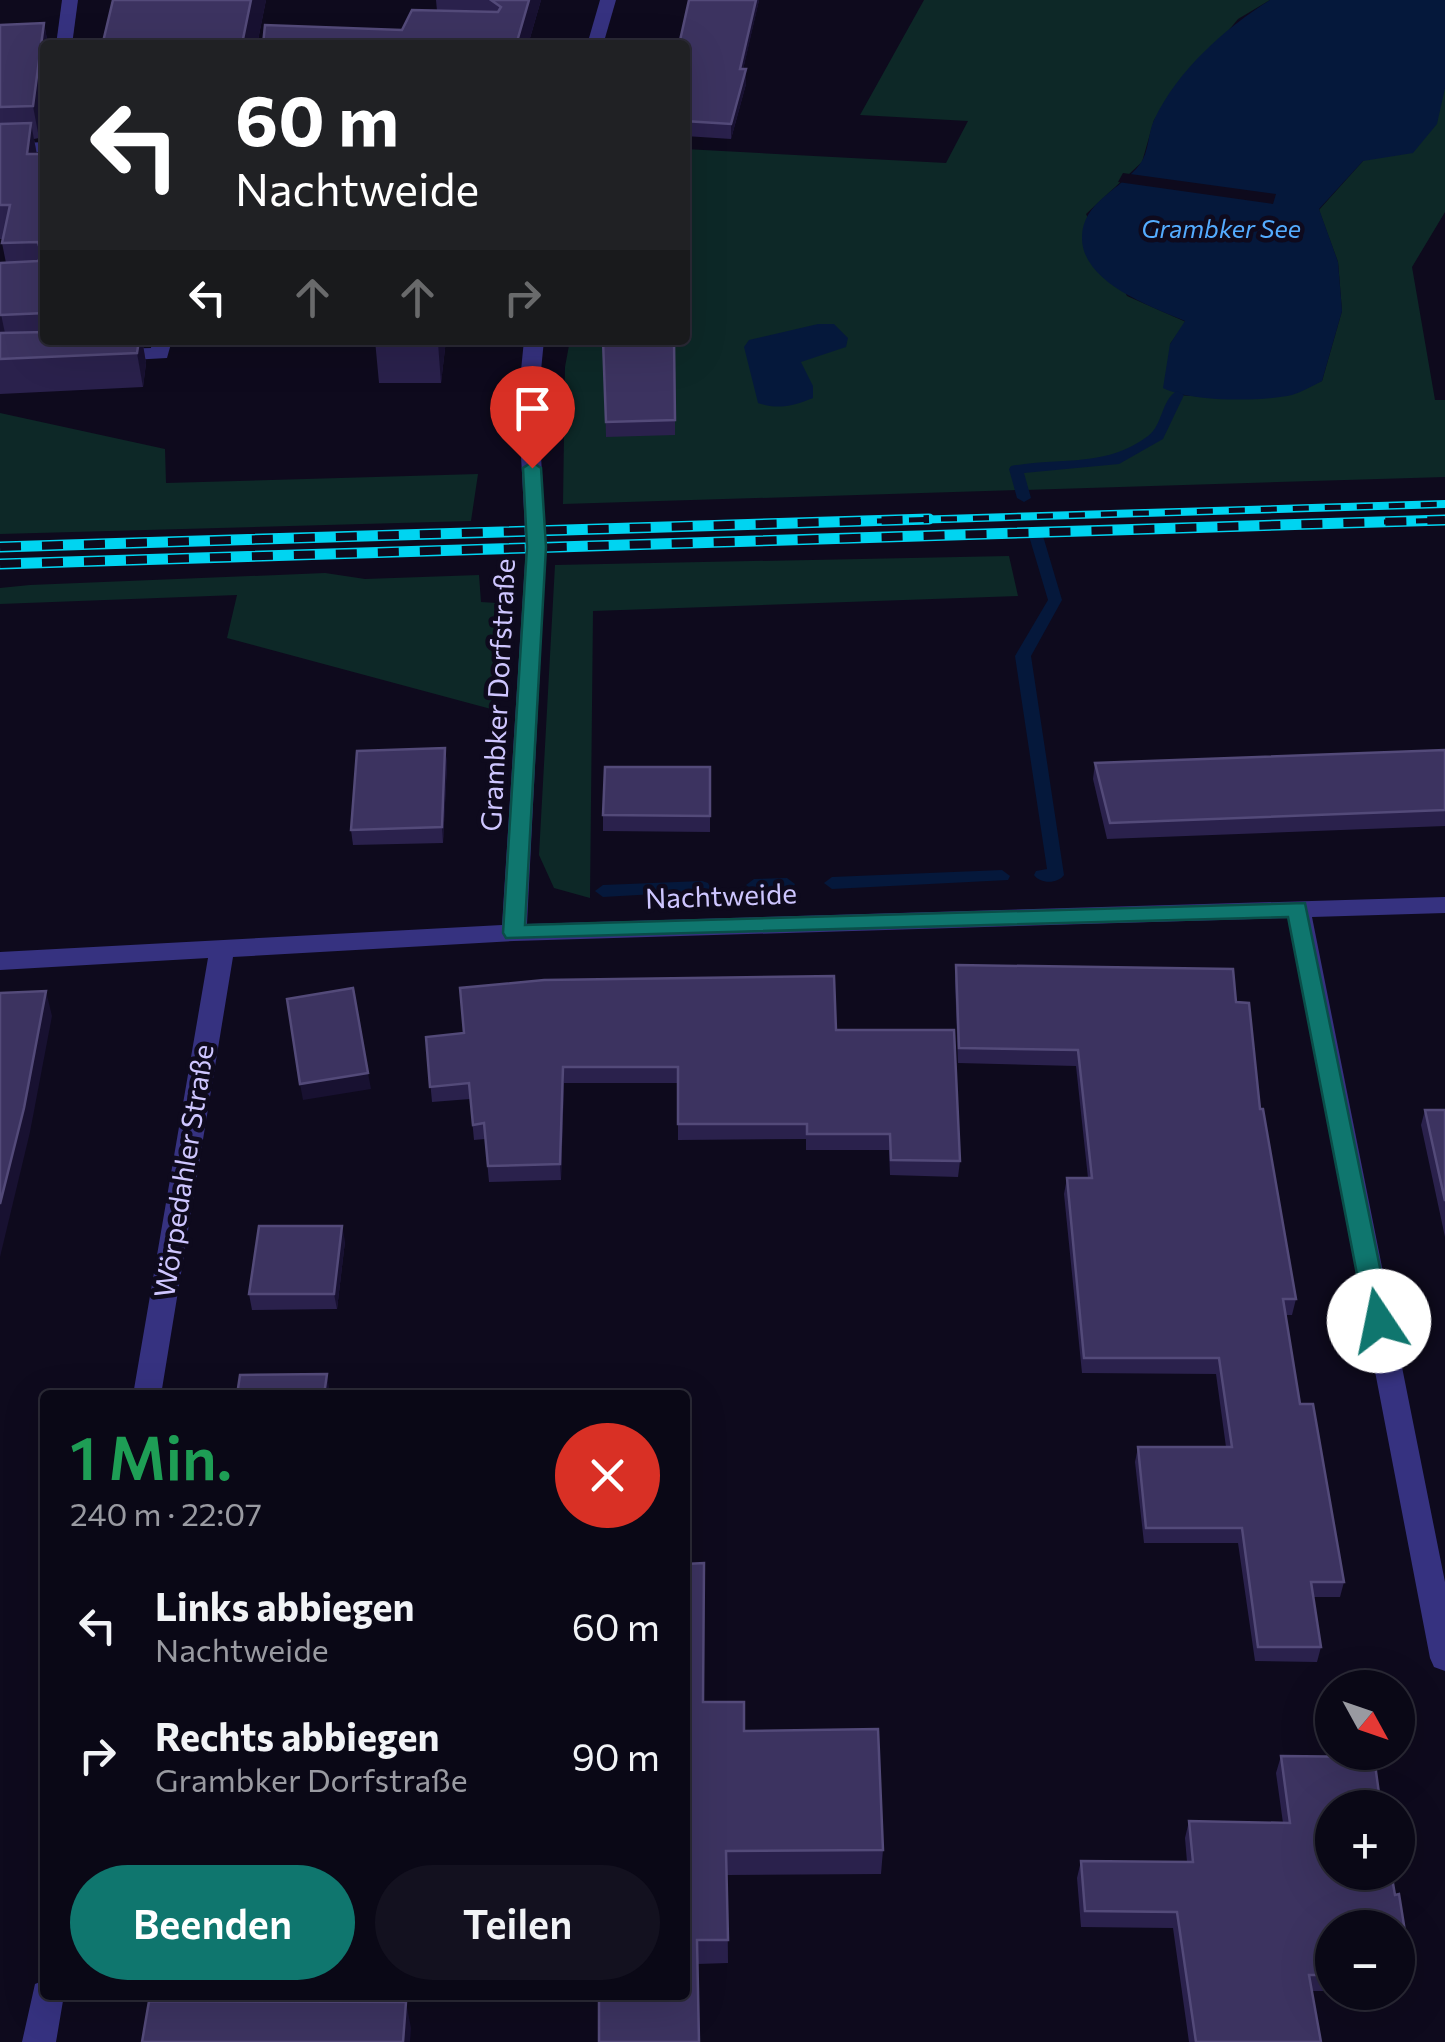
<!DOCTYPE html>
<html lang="de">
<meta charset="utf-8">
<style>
:root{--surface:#0a0816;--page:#13111f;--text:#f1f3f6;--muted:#999aa1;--line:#2a2935;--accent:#0f766e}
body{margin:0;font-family:Commissioner,sans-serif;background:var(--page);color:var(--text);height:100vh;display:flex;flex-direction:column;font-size:38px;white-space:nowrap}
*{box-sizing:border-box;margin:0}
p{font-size:32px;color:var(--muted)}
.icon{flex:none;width:55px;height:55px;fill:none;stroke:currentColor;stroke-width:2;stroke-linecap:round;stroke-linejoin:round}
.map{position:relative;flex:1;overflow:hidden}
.details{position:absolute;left:40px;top:1390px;width:650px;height:610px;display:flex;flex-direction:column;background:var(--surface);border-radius:10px;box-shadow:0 10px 40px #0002,0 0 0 2px var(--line)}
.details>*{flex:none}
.guide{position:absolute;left:40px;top:40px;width:650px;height:305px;border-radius:10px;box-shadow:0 10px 40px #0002,0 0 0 2px var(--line);background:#202124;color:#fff;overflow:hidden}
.needle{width:65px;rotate:130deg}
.tools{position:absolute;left:1315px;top:1670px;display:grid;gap:20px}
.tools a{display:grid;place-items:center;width:100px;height:100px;border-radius:50%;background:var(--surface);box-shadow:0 10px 40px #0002,0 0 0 2px var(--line);font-size:50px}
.pin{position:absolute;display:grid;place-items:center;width:85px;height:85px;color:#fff;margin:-102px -42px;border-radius:50% 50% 50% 0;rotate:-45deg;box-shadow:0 0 10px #0007}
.pin .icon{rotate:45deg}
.me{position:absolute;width:110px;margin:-55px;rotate:349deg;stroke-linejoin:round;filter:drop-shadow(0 0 8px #0008)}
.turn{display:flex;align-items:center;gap:35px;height:210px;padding:0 30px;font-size:45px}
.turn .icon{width:130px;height:130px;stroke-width:2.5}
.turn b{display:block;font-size:70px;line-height:85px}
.lanes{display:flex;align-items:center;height:95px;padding:0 30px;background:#0003;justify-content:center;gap:50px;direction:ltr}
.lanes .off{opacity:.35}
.round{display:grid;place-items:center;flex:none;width:105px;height:105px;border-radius:52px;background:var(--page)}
.summary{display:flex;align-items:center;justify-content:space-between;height:170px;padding:0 30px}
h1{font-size:60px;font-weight:600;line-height:75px;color:#1e9e55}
.button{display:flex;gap:20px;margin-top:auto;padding:20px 30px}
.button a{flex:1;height:115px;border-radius:60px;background:var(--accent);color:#fff;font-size:40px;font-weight:600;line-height:115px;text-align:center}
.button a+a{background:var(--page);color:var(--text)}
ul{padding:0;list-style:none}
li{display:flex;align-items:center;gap:30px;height:130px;padding:0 30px}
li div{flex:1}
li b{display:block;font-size:38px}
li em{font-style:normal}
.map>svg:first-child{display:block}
.green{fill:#0d2827}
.water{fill:#05183b}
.pier{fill:#0e0a1d}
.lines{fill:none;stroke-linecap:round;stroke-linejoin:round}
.stream{fill:#05183b;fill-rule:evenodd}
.lane{fill:#363280;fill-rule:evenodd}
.street{fill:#363280;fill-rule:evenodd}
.rail-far1-casing{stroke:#00d4f1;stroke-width:8}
.rail-casing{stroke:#00d4f1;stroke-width:11}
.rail-far1{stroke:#0e0a1d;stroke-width:5;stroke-dasharray:16;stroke-linecap:butt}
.rail{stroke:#0e0a1d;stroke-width:8;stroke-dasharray:21;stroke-linecap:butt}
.wall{fill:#2a214c}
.shaded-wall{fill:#181131}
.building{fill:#3c3360;stroke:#534a79;stroke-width:2.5}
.route{fill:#0f766e;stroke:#0a4d48;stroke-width:2.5}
.labels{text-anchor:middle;stroke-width:9;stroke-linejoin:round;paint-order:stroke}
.far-water-label{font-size:25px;font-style:italic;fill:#54acff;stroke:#0e0a1d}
.street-label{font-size:28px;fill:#cec6ff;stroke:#0e0a1d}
</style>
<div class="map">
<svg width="1445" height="2042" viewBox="0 0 1445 2042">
<rect width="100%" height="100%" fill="#0e0a1d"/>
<g class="green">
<path d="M924 0H1270L1238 19 1154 120 1142 162 1086 214 1127 296 1186 322 1170 344 1177 395C1229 398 1273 403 1322 381L1342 311 1338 262 1319 210 1363 161 1445 88V212L1412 267 1435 400H1445V477L563 504 565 367 570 340H685V149L946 163 968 121 860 115Z"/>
<path d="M0 413 165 449 166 483 478 474 471 521 0 534Z"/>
<path d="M1009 556 1018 596 593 611 590 898 554 888 539 855 555 565Z"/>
<path d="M325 573 365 579 479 575 481 602 497 603 491 709 227 638 237 595 0 604V588L30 585Z"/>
</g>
<g class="water">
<path d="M1270 0H1445V88L1437 124 1413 153 1363 161 1319 209 1338 262 1342 311 1322 381C1312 386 1302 392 1292 395 1261 402 1189 402 1163 388L1170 344 1185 321C1152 307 1083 283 1082 239 1081 202 1121 190 1140 164 1149 152 1148 133 1154 120 1178 70 1224 29 1270 0Z"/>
<path d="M818 324H834L848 338 846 347 801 362 813 386V398C794 406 777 410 758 403L744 347 749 340Z"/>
</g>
<path class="pier" d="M1123 173 1276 194 1273 204 1118 182Z"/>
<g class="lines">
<g class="stream">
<path d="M1177 391 1184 395 1163 439 1119 464 1024 473 1031 498 1024 502 1017 498 1009 469 1011 466C1060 457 1106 468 1148 436 1163 425 1161 400 1177 391Z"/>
<path d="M1036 532 1043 536 1062 600 1031 656 1064 875C1058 884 1040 884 1034 875L1036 871 1047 869 1015 656 1048 600 1029 536Z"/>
<path d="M1002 870 1010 876 1008 880 832 889 824 883 832 877Z"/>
<path d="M787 878 795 884 793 888 754 891 746 885 754 879Z"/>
<path d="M702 881 708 883 710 887 708 891 603 897 595 891 603 885Z"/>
</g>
<g class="lane">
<path d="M62 0H78L72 45H56Z"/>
<path d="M152 340H172L167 358 113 361 103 355 113 349 151 348Z"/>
</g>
<g class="street">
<path d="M600 0H616L603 45H587Z"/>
<path d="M45 142V152L0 154V144Z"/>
<path d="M524 340H544L538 401 546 547 527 924 1445 897V913L1312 917 1445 1582V1671L1434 1667 1430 1658 1288 918 514 941 233 957 161 1395H133L208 958 0 970V952L502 925 526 547 518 401Z"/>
<path d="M45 1980V1995H64L56 2042H22L35 1984Z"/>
</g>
<defs>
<g id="rail-far1">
<path d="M845 522 1445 504"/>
<path d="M1384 522 1445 520"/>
</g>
<g id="rail">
<path d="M0 547 929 519"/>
<path d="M0 564 1445 520"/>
</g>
</defs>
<use href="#rail-far1" class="rail-far1-casing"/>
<use href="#rail" class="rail-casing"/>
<use href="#rail-far1" class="rail-far1"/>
<use href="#rail" class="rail"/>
</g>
<g class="wall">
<path d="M113 0H266L257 45H103Z"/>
<path d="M436 0H541L528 45 402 30 437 11Z"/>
<path d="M689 0H759L743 69 746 84 731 139 685 136V45Z"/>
<path d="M44 23 48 45H45V95L39 138 34 139 37 154H45V340H148V344H143L146 363 143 387 0 394V263H6L2 243 3 239H0V25Z"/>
<path d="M375 340H446L441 383H379Z"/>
<path d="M599 340H675V435L606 437 604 347H599Z"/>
<path d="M445 748 447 764 443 843 353 845 351 830Z"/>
<path d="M1445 750V826L1107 839 1093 779 1095 763Z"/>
<path d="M710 767V832L603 831V815Z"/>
<path d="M956 965 1236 1002 1260 1109 1296 1299 1292 1315H1285L1300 1404 1344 1582 1340 1597H1313L1321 1647 1317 1662 1255 1661 1238 1543H1144L1135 1462 1138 1447H1226L1216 1374 1082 1373 1064 1194 1067 1178H1088L1076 1066 958 1063 955 981Z"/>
<path d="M836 1030 960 1161 958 1177 890 1175 889 1150H806V1139L678 1140V1083H564L561 1180 489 1182 485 1139 474 1140 470 1099 432 1102 426 1037 464 1033Z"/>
<path d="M1425 1110H1445V1237L1421 1125Z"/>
<path d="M345 1241 337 1309 252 1310 249 1294Z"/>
<path d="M703 1702 744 1731 883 1850 881 1874 727 1875 728 1963 697 1964 599 2042Z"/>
<path d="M1281 1756 1395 1895 1412 1975 1406 1991H1398V1928H1332V1991H1312L1321 2042H1189L1173 1928 1081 1927 1077 1878 1081 1861 1187 1862 1185 1838 1189 1821 1283 1823 1276 1773Z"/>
</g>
<g class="shaded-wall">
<path d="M251 0H266L257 45H244L243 39Z"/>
<path d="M529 0H541L528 45H516Z"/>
<path d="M756 0H759L740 83V69Z"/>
<path d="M44 23 48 45H45V95L39 138 33 106Z"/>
<path d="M746 69V84L731 139V124Z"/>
<path d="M31 123 37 156 27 154Z"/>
<path d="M1 314 8 348 0 352V315Z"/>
<path d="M139 340H142L146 363 143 387 137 353Z"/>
<path d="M438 340H446L441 383 438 343Z"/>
<path d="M445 748 447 764 443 843 442 827Z"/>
<path d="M46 991 52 1016 30 1132 0 1257V1204Z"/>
<path d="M563 1067 564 1083 561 1180 560 1164Z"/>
<path d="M368 1073 371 1089 303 1100 300 1084Z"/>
<path d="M342 1226 345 1241 337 1309 334 1294Z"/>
<path d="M327 1374 330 1395H324Z"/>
<path d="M406 2002 411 2028 410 2042H403Z"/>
</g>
<g class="building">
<path d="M113 0H251L243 39 103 42Z"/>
<path d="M491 0H529L516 45H263L265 25 402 30 412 10 498 12 501 7Z"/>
<path d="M689 0H756L740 69H746L731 124 685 121V45H679Z"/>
<path d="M44 23 33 106 0 107V25Z"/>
<path d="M31 123 27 154H45V313L0 315V263L38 261 42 257 38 242 2 243 10 205H0V124Z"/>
<path d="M685 227H689L687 315H685Z"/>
<path d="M45 332V340H139L137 353 0 359V333Z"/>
<path d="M375 340H438V343L375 344Z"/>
<path d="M603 340H674L675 420 606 422Z"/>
<path d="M445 748 442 827 351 830 357 751Z"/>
<path d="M1445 750V810L1110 823 1095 763Z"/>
<path d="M605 767H710V816L603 815Z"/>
<path d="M956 965 1233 969 1236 1002 1249 1003 1260 1109H1263L1296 1299H1283L1300 1404H1313L1344 1582H1311L1321 1647H1258L1242 1528H1146L1138 1447H1232L1219 1358H1084L1067 1178H1092L1078 1050 959 1048Z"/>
<path d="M834 976 836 1030H954L960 1161 891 1160 890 1134H807V1124H678V1067H563L560 1164 488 1166 484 1123 473 1125 469 1083 430 1087 426 1037 464 1033 460 988 544 980Z"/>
<path d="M353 988 368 1073 300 1084 287 999Z"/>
<path d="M46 991 24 1108 0 1204V993Z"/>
<path d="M1425 1110H1445V1201Z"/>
<path d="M259 1226H342L334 1294H249Z"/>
<path d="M327 1374 324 1395H237L240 1375Z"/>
<path d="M704 1563 703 1702H744V1731L878 1729 883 1850 726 1851 728 1940H697L699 2042H599V1995H685V1564Z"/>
<path d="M1281 1756 1374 1757 1381 1808H1332V1872H1391L1395 1895 1399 1894 1412 1975H1398V1928H1332V1975H1309L1321 2042H1196L1177 1912 1085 1911 1081 1861 1193 1862 1189 1821 1290 1823Z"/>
<path d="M149 2001 406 2002 403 2042H142Z"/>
</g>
<path class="route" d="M532 462 541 468 546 547 525 925 1305 903 1391 1321 1388 1328H1370L1366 1321 1288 917 506 938 503 933 527 547 523 468Z"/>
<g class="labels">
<g class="far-water-label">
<text x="1221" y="238">Grambker See</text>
</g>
<g class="street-label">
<text transform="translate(498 695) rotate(-87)" y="10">Grambker Dorfstraße</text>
<text transform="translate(721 896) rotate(-2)" y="10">Nachtweide</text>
<text transform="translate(184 1171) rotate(-81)" y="10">Wörpedahler Straße</text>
</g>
</g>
</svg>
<div class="tools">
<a><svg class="needle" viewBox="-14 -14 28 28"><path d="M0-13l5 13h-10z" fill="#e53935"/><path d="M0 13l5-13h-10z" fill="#999aa1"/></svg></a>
<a>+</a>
<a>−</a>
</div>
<div class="pin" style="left:532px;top:468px;background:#d93025"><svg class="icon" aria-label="arrive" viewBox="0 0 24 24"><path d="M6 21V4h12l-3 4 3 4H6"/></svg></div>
<svg class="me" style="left:1379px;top:1321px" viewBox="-20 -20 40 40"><circle r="19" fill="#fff"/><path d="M0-13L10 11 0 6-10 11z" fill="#0f766e"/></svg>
<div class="guide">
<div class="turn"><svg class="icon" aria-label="left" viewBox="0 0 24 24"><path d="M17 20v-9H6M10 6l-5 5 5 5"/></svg><div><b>60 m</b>Nachtweide</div></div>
<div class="lanes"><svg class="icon" aria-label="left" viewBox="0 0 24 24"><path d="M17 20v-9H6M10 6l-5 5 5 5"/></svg><svg class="icon off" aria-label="ahead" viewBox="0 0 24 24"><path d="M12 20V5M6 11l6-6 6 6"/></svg><svg class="icon off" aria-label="ahead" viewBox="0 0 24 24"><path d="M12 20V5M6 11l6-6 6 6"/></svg><svg class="icon off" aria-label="right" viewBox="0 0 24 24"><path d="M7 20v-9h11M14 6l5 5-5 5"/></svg></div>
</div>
<section class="details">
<div class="summary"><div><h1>1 Min.</h1><p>240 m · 22:07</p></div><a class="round" style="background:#d93025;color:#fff"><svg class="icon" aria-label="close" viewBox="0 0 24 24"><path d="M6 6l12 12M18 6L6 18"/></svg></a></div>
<ul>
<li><svg class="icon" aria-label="left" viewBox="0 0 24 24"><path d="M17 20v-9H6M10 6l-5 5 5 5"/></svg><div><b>Links abbiegen</b><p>Nachtweide</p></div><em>60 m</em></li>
<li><svg class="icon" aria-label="right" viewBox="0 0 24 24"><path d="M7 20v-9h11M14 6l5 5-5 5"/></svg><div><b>Rechts abbiegen</b><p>Grambker Dorfstraße</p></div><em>90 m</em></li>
</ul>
<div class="button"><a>Beenden</a><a>Teilen</a></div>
</section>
</div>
